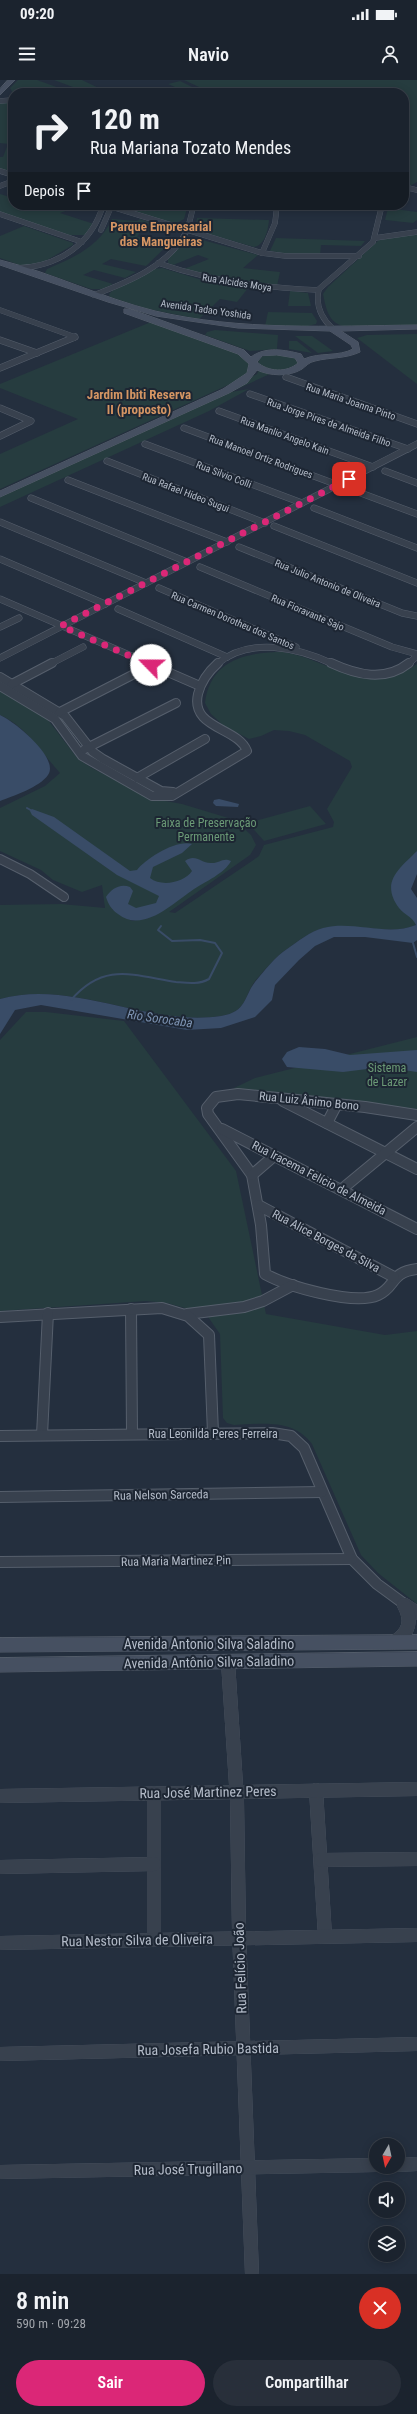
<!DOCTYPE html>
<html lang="pt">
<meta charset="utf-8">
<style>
:root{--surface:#1b232e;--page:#282f3a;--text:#f1f3f6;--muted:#a0a4aa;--line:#39404a;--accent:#db2777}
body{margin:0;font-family:"Roboto Condensed",sans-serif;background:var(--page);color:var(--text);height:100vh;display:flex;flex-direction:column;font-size:15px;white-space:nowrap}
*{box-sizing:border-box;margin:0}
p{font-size:13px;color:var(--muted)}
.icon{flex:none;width:22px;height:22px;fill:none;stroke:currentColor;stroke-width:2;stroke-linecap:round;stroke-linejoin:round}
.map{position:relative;height:2194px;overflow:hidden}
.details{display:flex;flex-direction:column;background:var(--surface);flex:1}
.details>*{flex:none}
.top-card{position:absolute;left:8px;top:8px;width:401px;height:122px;border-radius:16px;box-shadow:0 2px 10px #0003,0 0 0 1px var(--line);background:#1b232e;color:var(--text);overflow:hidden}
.needle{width:26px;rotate:189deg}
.fabs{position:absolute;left:369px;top:2058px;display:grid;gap:8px}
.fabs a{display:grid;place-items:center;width:36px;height:36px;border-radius:50%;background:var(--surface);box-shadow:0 2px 10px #0003,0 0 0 1px var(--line);font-size:20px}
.pin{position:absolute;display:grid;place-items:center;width:34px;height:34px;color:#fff;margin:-17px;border-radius:8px;box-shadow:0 2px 6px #0006}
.me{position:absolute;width:44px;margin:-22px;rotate:293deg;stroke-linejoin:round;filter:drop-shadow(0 0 3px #0008)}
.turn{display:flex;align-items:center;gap:14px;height:84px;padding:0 16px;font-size:18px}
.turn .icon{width:52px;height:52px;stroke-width:2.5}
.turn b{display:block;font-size:28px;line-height:34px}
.then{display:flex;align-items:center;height:38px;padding:0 16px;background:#0003;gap:8px;font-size:15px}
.round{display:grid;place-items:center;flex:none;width:42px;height:42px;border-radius:21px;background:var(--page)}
.overview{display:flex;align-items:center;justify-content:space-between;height:68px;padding:0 16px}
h1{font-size:24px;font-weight:600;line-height:30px}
.button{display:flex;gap:8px;margin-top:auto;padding:8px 16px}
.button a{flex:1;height:46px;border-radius:24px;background:var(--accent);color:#fff;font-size:16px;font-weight:600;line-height:46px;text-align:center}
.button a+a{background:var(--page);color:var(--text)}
.status{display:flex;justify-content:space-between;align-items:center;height:28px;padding:0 20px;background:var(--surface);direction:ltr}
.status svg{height:11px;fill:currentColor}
header{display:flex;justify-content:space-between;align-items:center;height:52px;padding:0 16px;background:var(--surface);font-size:18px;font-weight:600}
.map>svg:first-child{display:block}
.green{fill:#263c3f;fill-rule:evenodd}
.water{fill:#394c67}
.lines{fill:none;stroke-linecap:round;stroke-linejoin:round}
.stream{stroke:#394c67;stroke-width:2}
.street-far4-casing{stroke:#565f6c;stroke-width:5.5}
.street-far3-casing{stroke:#565f6c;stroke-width:7}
.street-far2-casing{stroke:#565f6c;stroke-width:10}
.street-far1-casing{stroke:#565f6c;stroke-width:12}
.street-casing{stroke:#565f6c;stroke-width:14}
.secondary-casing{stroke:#565f6c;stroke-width:1}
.street-far4{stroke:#38414e;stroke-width:5}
.street-far3{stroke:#38414e;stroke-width:6}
.street-far2{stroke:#38414e;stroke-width:8}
.street-far1{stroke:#38414e;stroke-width:10}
.street{stroke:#38414e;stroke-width:14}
.secondary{fill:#465061;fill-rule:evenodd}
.route{stroke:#db2777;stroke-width:7;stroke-dasharray:0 12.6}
.labels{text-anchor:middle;stroke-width:4;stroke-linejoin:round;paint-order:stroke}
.far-street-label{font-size:10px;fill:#b4bcc9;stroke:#1d2633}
.park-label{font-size:12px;fill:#6b9a76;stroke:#1d2633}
.street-label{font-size:12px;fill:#b4bcc9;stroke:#1d2633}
.far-district-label{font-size:13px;font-weight:bold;fill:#d59563;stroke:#1d2633}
.water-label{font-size:13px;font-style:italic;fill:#7c92b1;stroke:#1d2633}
.near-street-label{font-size:14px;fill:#b4bcc9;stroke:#1d2633}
</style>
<div class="status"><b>09:20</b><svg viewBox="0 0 49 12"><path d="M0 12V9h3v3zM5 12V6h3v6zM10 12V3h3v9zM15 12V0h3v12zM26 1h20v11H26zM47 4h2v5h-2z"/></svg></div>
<header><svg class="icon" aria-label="menu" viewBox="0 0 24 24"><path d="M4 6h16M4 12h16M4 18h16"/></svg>Navio<svg class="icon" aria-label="person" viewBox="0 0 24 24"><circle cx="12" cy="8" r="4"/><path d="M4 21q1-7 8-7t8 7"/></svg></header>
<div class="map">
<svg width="417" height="2194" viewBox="0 0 417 2194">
<rect width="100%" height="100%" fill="#242f3e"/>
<g class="green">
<path d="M18 0H37L73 13H13L10 8Z"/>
<path d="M54 0H82L109 13H89Z"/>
<path d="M184 0H417V102L410 106 404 105V13H212Z"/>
<path d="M180 1 204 13H189L168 4Z"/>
<path d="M13 22V93L0 89V77H3L8 64 0 63V23Z"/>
<path d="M0 114 13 118V125H82L60 133 94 144 87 155H69L0 132Z"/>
<path d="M116 125H188L184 139 177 143 168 142Z"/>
<path d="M233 125H260L269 129V131L232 129Z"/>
<path d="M285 125H325L324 130 283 128Z"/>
<path d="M388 128 417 132V140L413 143 385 140Z"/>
<path d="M197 138 269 140C268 150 265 165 254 167L195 150Z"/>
<path d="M112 139 137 141 140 139 180 152 141 151 137 157 173 160 146 186 111 179 102 184 136 192 125 198 94 190 83 195 113 204 103 209H91L45 193 47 189C73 178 100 166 112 139Z"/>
<path d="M24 146 73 163V165L42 183 25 187 0 178V156Z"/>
<path d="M417 154V245L343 246C328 242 326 228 323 214L328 207 379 160Z"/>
<path d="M195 158 258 175 243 188 280 192 277 206 227 200 184 189 209 179 198 175 173 185 168 183V179L188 159Z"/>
<path d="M276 158 365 161 361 166 321 165 320 175H296L270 171Z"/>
<path d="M162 188 202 200 248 208 237 222 220 219 199 239 148 229 110 217 109 214 112 211 154 189Z"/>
<path d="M290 211 308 213 311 226H288Z"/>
<path d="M268 232 312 233 317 241 316 244 308 246H265Z"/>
<path d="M151 242 239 273 247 280 250 288 246 295 239 300 0 409V374L78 339 0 308V304Z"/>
<path d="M215 250 278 255 277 269 250 271 205 255 207 252Z"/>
<path d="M417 254V304L357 258 367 255Z"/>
<path d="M295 256H312L333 271 318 273Z"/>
<path d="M289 261H297L312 273 289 269Z"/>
<path d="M272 274 296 278 298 283C289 291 266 294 258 282L261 277Z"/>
<path d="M259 290 272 293 231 312 249 309 209 331 0 427V416L224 313 257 294Z"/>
<path d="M283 572C333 580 365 620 417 584V771L400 829 413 838 416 845C388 857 354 841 324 848 312 850 297 862 287 869 276 876 264 891 255 901 244 916 247 932 221 936 147 947 74 899 0 919V825L61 824 105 828 102 805 82 812 53 800 41 790 0 771V728L45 706 60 693C41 672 27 647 0 635V611L48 640 78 679 92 688 149 718 182 724 235 740 251 755 256 765 250 775 169 832 175 833 252 781 259 776 264 765 333 747 334 742 327 729 352 687 350 681 305 655 289 651 274 650 261 656 249 659 224 646 211 634 205 623C210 580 246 572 283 572ZM112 829 138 832 149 838 132 841Z"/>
<path d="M310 726 326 744 264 761 248 743Z"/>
<path d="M26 932H46L124 941 236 1091 266 1234 385 1255 417 1251V1524L378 1493 361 1475 312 1364C293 1338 262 1344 234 1345L227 1343 223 1338 220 1254 206 1234 167 1223 146 1221 0 1231V960Z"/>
<path d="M417 957V1029L345 1019 236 1011 234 1008 255 998Z"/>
</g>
<g class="water">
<path d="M0 635C14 641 60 678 48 695 40 707 13 716 0 721Z"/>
<path d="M219 719 239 724 238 727 216 726 213 723 214 720Z"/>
<path d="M32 729 54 737 130 791 137 790C146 778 177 759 192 764L182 773 153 787 150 798C161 807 184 803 192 791L185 781C196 773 201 784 212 783 220 783 223 777 231 781 225 793 205 802 194 809 173 823 143 854 118 834 112 830 108 824 106 817 111 809 120 803 130 807L133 811 128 824 136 828 156 823 159 816 117 795 32 735 30 731Z"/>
<path d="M417 771V794L411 809 417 818V860L413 863 365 857H334L315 866 299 880 275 905 272 920 255 937 221 948 187 950 41 925 15 930 0 954V919C73 899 147 947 221 936 247 932 244 916 255 902 264 891 276 876 287 869 297 862 311 851 323 848 354 840 387 857 416 845 412 836 404 835 399 828 380 802 399 789 417 771Z"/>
<path d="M299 967 325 969 350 975 417 970V992L383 987 343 992 287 987 282 979 287 972Z"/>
</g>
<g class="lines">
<g class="stream">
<path d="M27 728 34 732"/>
<path d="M413 863 417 877"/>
<path d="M71 920C104 882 132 895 176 902 187 903 198 905 209 899L222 873 215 863 200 860 172 861 158 850 161 846"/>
</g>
<defs>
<g id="street-far4">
<path d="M0 21 13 20"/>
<path d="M0 91 13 95"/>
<path d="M0 106 13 101"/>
<path d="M404 107 417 110"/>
<path d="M106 125 262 173 286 176H359"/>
<path d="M0 134 82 162"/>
<path d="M101 150 112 125"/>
<path d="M375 158 417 152"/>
<path d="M262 173 275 143 277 125"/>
<path d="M158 183C210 201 263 208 318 210"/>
<path d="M17 188C58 187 92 164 103 125"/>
<path d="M94 215C128 202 169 186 186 152 190 143 191 134 194 125"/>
<path d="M0 230 75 257"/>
<path d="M333 249C321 238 315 225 319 209L373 162 382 125"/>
<path d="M74 258 75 257"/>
</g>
<g id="street-far3">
<path d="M0 260 37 273"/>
<path d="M0 288 75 257"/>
<path d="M286 297 417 344"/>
<path d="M250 314 408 369"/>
<path d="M0 328 31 341 0 356"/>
<path d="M219 331 373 387"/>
<path d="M184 348 338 405"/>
<path d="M145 364 302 423"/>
<path d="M107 381 265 443"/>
<path d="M385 391 417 403"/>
<path d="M68 400 227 462"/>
<path d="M350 409 417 434"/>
<path d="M31 418 187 482"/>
<path d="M314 428 417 468"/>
<path d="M0 442 146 503"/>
<path d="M274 446 417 503"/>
<path d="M239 467 402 533 417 536"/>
<path d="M0 479 105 524"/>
<path d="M200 487 392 567 417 574"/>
<path d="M159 508 296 567"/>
<path d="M0 519 150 584"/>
<path d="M118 529 227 577"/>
<path d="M0 547 19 538"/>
<path d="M0 578 417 364"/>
<path d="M50 584 83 567"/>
<path d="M217 584C250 556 299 568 333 584"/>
<path d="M408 584 417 576"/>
</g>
<g id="street-far2">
<path d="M147 583 200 606"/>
<path d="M331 583C357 595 385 602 409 583"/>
<path d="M0 597 65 636 93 672 103 679 161 711 173 712"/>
<path d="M12 604 52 583"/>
<path d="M0 606 55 639 82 676 152 716H172L247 671C238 647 190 649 198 614 201 602 209 591 218 583"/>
<path d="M60 632 138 592"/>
<path d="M85 669 176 623"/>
<path d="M137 698 205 659"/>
<path d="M0 779 30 794 64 817"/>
</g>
<g id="street-far1">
<path d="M283 1021 417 1089"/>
<path d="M417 1035 365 1027 238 1014 216 1017 207 1028 208 1034 252 1095 261 1145 265 1194C287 1206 354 1226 378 1215 396 1207 390 1192 417 1189"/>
<path d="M327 1043 337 1024"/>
<path d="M222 1049 417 1149"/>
<path d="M252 1095 274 1076"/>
<path d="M342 1109 417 1047"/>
<path d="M258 1125 394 1197"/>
<path d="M131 1229 132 1353"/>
<path d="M187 1234 244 1227 263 1221 293 1205"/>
<path d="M0 1237 162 1228 188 1236 209 1255 213 1353"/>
<path d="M42 1355 48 1233"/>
<path d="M0 1356 272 1353 291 1356 304 1368 352 1479 377 1504 407 1526"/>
<path d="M0 1417 322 1412"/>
<path d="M0 1482 352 1479"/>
<path d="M403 1523 404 1526"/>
</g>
<g id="street">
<path d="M405 1525 417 1533"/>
<path d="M394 1562C410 1553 412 1540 404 1525"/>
<path d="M228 1582 237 1720 239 1852 252 2194"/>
<path d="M316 1710 325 1856"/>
<path d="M154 1713V1860"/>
<path d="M0 1716 417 1709"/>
<path d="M321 1780 417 1779"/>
<path d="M0 1787 154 1784"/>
<path d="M0 1863 417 1855"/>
<path d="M0 1974 417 1964"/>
<path d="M398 2085 417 2084"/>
<path d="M0 2092 376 2085"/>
</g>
<g id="secondary">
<path d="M8 0H15L0 15V9Z"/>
<path d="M0 180C53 193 102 218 155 231 240 251 330 246 417 245V249L341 251 358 262 360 272C345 279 330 277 315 281 309 282 306 286 302 289 289 297 270 296 257 290L247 303 229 313 0 417V411L223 309 247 293 249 284 238 274 124 233V229H130L244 270 251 277C266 266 285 270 301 274L304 279C320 272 338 277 353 269L351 265 330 251 238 248 156 236 108 222 0 185ZM277 275 295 278 298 283C287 293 268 292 257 282L262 276Z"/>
<path d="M417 1555V1569L0 1572V1558Z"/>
<path d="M417 1572V1586L0 1592V1578Z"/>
</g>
</defs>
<use href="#street-far4" class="street-far4-casing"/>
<use href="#street-far3" class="street-far3-casing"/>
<use href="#street-far2" class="street-far2-casing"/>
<use href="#street-far1" class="street-far1-casing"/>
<use href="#street" class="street-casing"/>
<use href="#secondary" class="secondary-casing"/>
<use href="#street-far4" class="street-far4"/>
<use href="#street-far3" class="street-far3"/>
<use href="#street-far2" class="street-far2"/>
<use href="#street-far1" class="street-far1"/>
<use href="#street" class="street"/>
<use href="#secondary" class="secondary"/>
</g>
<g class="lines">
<path class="route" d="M151 585 61 546 349 399"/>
</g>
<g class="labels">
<g class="far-street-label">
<text transform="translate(237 202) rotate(9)" y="4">Rua Alcides Moya</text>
<text transform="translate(206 229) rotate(8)" y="4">Avenida Tadao Yoshida</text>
<text transform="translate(351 321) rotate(19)" y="4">Rua Maria Joanna Pinto</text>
<text transform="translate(329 342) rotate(19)" y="4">Rua Jorge Pires de Almeida Filho</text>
<text transform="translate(285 355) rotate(20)" y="4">Rua Manlio Angelo Kain</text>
<text transform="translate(261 376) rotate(20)" y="4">Rua Manoel Ortiz Rodrigues</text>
<text transform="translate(224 394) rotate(21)" y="4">Rua Silvio Colli</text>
<text transform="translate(186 412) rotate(21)" y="4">Rua Rafael Hideo Sugui</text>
<text transform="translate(328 503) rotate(22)" y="4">Rua Julio Antonio de Oliveira</text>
<text transform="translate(308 532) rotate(23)" y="4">Rua Fioravante Sajo</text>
<text transform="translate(233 540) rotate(23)" y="4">Rua Carmen Dorotheu dos Santos</text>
</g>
<g class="park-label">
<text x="206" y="747">Faixa de Preservação<tspan x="206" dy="14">Permanente</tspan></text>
<text x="387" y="992">Sistema<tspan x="387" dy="14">de Lazer</tspan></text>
</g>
<g class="street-label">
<text transform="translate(309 1021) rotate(6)" y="4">Rua Luiz Ânimo Bono</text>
<text transform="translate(319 1098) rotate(27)" y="4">Rua Iracema Felício de Almeida</text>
<text transform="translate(326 1161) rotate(28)" y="4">Rua Alice Borges da Silva</text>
<text x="213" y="1358">Rua Leonilda Peres Ferreira</text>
<text transform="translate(161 1415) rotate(-1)" y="4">Rua Nelson Sarceda</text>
<text transform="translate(176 1481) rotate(-1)" y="4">Rua Maria Martinez Pin</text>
</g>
<g class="far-district-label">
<text x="161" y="151">Parque Empresarial<tspan x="161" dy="15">das Mangueiras</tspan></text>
<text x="139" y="319">Jardim Ibiti Reserva<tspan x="139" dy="15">II (proposto)</tspan></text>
</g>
<g class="water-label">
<text transform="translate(160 938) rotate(8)" y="5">Rio Sorocaba</text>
</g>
<g class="near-street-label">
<text x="209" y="1569">Avenida Antonio Silva Saladino</text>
<text transform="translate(209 1582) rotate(-1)" y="5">Avenida Antônio Silva Saladino</text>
<text transform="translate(208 1712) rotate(-1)" y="5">Rua José Martinez Peres</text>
<text transform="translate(137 1860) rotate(-1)" y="5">Rua Nestor Silva de Oliveira</text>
<text transform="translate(240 1888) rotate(-92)" y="5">Rua Felício João</text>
<text transform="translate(208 1969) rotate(-1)" y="5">Rua Josefa Rubio Bastida</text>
<text transform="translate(188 2089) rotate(-1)" y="5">Rua José Trugillano</text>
</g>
</g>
</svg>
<div class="fabs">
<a><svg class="needle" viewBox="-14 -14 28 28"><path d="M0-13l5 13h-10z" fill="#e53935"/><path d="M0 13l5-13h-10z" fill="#a0a4aa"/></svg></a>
<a><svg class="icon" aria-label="sound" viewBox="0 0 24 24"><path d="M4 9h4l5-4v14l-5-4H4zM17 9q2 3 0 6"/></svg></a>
<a><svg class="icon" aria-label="layers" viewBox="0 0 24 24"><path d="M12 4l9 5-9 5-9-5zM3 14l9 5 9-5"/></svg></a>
</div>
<div class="pin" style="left:349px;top:399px;background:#d93025"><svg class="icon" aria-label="arrive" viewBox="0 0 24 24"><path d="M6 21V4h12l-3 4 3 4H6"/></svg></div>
<svg class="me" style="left:151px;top:585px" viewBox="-20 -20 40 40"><circle r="19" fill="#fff"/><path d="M0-13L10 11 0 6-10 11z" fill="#db2777"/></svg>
<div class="top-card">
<div class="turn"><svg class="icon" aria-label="right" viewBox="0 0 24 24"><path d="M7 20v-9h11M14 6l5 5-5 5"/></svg><div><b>120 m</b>Rua Mariana Tozato Mendes</div></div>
<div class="then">Depois<svg class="icon" aria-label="arrive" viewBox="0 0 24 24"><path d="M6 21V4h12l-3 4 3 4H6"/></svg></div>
</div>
</div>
<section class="details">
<div class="overview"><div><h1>8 min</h1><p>590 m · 09:28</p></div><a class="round" style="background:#d93025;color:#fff"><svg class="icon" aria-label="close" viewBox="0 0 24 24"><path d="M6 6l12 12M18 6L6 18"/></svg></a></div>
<div class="button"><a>Sair</a><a>Compartilhar</a></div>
</section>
